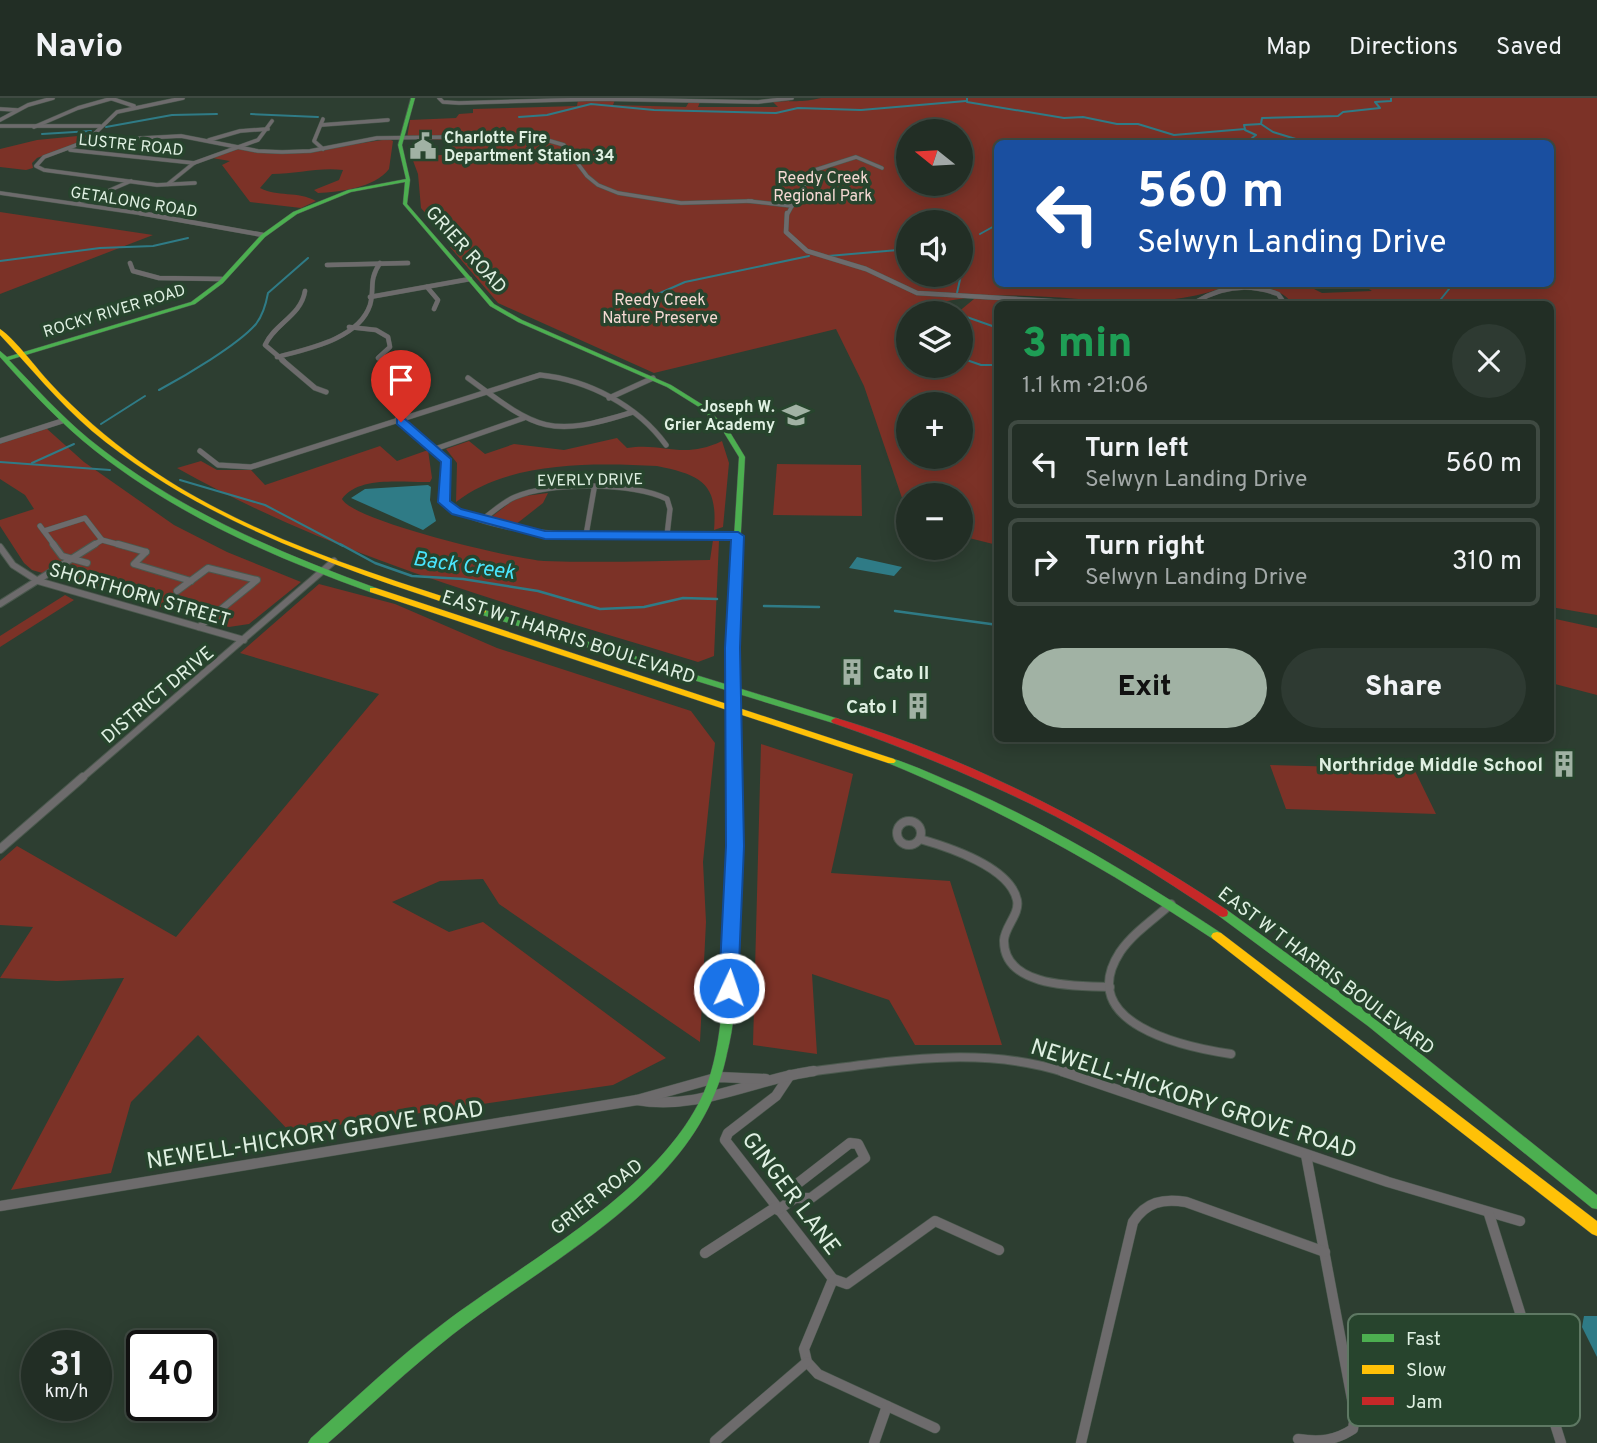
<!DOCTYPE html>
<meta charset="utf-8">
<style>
:root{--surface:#222e25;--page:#2e3a32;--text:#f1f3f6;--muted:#a2a8a7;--line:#3f4a42;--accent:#a1b2a4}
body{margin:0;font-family:Overpass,sans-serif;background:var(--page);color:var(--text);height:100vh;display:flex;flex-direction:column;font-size:26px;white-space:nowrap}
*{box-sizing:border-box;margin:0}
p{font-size:23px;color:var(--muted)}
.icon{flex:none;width:38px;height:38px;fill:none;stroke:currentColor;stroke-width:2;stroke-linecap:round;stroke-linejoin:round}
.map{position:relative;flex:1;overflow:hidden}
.sheet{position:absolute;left:994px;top:203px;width:560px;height:441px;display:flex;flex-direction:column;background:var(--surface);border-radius:10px;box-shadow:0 4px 18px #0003,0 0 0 2px var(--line)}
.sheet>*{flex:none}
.hud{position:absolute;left:994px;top:42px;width:560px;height:147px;border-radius:10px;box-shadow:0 4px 18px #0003,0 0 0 2px var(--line);background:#1a4fa0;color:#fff;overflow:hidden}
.needle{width:46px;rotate:288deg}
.tools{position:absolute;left:896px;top:21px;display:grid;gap:14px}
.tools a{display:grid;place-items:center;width:77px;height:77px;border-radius:50%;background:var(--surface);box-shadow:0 4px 18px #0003,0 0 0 2px var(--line);font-size:35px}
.speed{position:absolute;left:21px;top:1232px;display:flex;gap:14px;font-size:35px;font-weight:700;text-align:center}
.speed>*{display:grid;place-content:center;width:91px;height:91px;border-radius:50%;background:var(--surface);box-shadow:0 4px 18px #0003,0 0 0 2px var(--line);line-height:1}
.speed small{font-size:18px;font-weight:400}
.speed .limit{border:4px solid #111;border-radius:10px;background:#fff;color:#111}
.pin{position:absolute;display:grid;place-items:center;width:60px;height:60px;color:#fff;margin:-72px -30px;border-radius:50% 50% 50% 0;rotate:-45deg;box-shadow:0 0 7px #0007}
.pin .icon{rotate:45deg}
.me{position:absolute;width:77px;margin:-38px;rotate:3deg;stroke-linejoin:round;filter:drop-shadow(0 0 5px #0008)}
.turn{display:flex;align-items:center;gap:24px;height:147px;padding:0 28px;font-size:32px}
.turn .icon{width:91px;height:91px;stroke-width:2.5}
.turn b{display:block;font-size:49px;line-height:60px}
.round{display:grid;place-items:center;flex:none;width:74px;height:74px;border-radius:37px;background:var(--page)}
.head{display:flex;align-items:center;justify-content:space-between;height:119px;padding:0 28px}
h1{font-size:42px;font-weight:800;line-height:52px;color:#1e9e55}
.primary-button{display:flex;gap:14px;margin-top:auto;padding:14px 28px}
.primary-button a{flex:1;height:80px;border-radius:42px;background:var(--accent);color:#111;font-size:28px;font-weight:800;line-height:80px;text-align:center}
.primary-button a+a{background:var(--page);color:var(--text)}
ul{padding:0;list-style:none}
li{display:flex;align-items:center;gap:21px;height:88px;margin:0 14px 10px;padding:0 14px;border:4px solid var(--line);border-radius:10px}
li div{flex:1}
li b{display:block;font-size:26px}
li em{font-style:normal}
header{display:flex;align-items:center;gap:42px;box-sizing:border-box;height:98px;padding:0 35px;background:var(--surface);border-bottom:2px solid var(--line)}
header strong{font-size:33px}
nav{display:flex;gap:38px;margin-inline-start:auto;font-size:24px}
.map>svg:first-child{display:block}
.green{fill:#7c3227;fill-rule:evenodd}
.water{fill:#2f7b86}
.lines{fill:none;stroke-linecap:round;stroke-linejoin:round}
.stream-far1{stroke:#2f7b86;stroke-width:2}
.stream{stroke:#2f7b86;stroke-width:2.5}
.street-far5-casing{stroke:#4b594e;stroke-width:4.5}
.street-far4-casing{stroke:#4b594e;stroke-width:5}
.street-far3-casing{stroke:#4b594e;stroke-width:6}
.street-far2-casing{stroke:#4b594e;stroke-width:8}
.street-far1-casing{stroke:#4b594e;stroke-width:10}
.street-casing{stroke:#4b594e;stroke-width:11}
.fast-casing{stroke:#4b594e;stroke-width:1}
.slow-casing{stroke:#4b594e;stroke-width:1}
.jam-casing{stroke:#4b594e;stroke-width:1}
.street-far5{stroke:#6d6b6c;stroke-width:3.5}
.street-far4{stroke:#6d6b6c;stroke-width:4.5}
.street-far3{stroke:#6d6b6c;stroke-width:5}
.street-far2{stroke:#6d6b6c;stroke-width:6}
.street-far1{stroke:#6d6b6c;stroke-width:8}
.street{stroke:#6d6b6c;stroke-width:10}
.fast{fill:#4caf50;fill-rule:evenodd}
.slow{fill:#ffc107;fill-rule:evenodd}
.jam{fill:#c62828;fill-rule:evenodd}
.route{fill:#1a73e8;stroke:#114b97;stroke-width:2}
.labels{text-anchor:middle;stroke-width:7;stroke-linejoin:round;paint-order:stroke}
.far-poi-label{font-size:16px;font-weight:bold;fill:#dff0e2;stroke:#27442d;text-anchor:start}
.far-street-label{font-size:16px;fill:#dff0e2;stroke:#27442d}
.far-park-label{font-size:16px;fill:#f5d9d3;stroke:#27442d}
.street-label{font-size:19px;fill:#dff0e2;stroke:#27442d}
.poi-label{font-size:19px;font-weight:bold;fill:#dff0e2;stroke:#27442d;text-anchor:end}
.water-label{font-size:21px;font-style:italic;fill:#49e6fe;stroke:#27442d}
.near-street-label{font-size:23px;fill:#dff0e2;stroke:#27442d}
.key{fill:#27442d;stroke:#5e7863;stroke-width:2}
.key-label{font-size:19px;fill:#dff0e2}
</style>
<header>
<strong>Navio</strong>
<nav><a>Map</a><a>Directions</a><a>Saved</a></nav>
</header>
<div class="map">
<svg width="1597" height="1345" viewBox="0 0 1597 1345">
<rect width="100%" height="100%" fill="#2d3e31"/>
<g class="green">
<path d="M821 0H1597V517L1551 509 1550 206H1292C1285 192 1260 187 1244 186H1304L1322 195 1372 193 1361 186H1550V46H998V186H1232C1138 226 1035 181 939 205L935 215H908V268H961V215H957L974 201 1028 202 1080 206H998L997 447 961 438V397H908V425L898 422 902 400 864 288 836 231 654 275 498 205 450 149 454 148 421 110 418 76 412 60 450 56 451 49 444 42 407 40 410 22 456 20 459 16 473 15V11L577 8 578 2H615L613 7 686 9 689 4H700L698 9H778L773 4C792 2 801 5 821 0ZM908 33H961V86H908ZM908 124H961V177H908ZM908 306H961V359H908Z"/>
<path d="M88 37 82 43 37 60 32 65 33 70 26 72 0 69V51L37 42Z"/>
<path d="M389 41 393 43 389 71C374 90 340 94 318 95L314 92 339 82 343 72C319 69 296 76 272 76L260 90C277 99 298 93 316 103L301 110 250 104 222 67 230 63 212 60 238 51 295 55Z"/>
<path d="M0 114 153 137 0 196Z"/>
<path d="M46 330 84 364 174 427 227 454 301 484 249 526 229 529 32 472 24 465 0 428V422L34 411 25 397 0 381V344Z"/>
<path d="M617 340 627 350C663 344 683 362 722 343L729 365 723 429 714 432C718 385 701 377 657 368 592 365 509 363 456 404L457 365 446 351 469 343 485 356 514 346 564 352Z"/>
<path d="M380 348 397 363 428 352 432 380 430 384C405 385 359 377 342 401 353 423 514 461 544 463 599 465 655 463 710 462L713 442 719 443 714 558 698 564C520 509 340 462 177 370L201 363 217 372H251L265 387Z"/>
<path d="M777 366 861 367 862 418 773 417Z"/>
<path d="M548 395 543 405 515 427 490 420 517 399Z"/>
<path d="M319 486 395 506 497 550 691 613 715 645 703 764 706 824 700 944 499 806 483 781 440 783 392 804 449 834 483 824 666 960 613 987 290 1034 198 937 131 1004 111 1075 11 1092 124 880 57 883 0 880 33 829 0 827V763L17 748 176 839 379 596 240 555Z"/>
<path d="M65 497 74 502 0 549V538Z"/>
<path d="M1551 520 1597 530V597L1551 585Z"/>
<path d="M761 646 853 676 831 775 950 783 1002 947H915L889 902 812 876 817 956 753 947Z"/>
<path d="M1270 667 1414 671 1436 716 1286 711Z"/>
</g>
<g class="water">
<path d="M428 387 431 389 430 402 436 423 423 432 351 400 365 391Z"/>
<path d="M857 459 902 469 894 478 849 470Z"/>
<path d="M1584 1218H1597V1259L1582 1229Z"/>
</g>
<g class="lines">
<g class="stream-far1">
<path d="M967 0V4L1064 20 1083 19 1117 26H1138L1174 37 1245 31 1244 27 1261 26"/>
<path d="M251 16 318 19"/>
<path d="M519 19 547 17 591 6 654 12 776 15 798 10 861 12 966 3"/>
<path d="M1261 26 1262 20 1338 18 1343 14 1380 10 1375 4 1391 3V0"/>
<path d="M1261 26 1273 34 1312 46"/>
<path d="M106 29 172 17 217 16"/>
<path d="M1245 32 1256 37 1252 40 1257 44 1247 46"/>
<path d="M42 36 91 33"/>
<path d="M980 136 998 126"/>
<path d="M828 158 898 152"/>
<path d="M0 163 100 150 153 148 188 140"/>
<path d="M957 195 961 177"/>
<path d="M1437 206 1453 186"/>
<path d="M633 207 685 184 809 158"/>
<path d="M961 217 998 230"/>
<path d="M961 260 981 267H994L993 272 998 274"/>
<path d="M159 292C185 278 238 247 256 226 263 217 266 206 268 195L308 160"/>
<path d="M101 326 145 298"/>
<path d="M0 364 110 372"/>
<path d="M32 365 74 346"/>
<path d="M180 382 265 407 343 448"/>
</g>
<g class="stream">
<path d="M340 446 375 465 412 478 463 481 538 493 600 511 644 509 683 500 717 501"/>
<path d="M764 508 819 509"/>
<path d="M895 513 998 527"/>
</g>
<defs>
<g id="street-far5">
<path d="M110 0 134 8"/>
<path d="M183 0 117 14 87 43 44 59 36 68 44 72 157 87 195 85"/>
<path d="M439 0 443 4 459 5 596 1 758 4 792 0"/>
<path d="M0 11 17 12"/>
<path d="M323 21 314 43 323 51"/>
<path d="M0 22 28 7 53 0"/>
<path d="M321 27 388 22"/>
<path d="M0 28H100"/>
<path d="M34 29 78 10 113 0"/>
<path d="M209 42 240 33 268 31"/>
<path d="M87 43 181 38 258 53 282 54 310 53 377 40 533 38 564 47 587 78 598 87 618 95 681 105 752 103"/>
<path d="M70 52 194 65"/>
<path d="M168 86 194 65 258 42 272 23"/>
<path d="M0 95 152 117"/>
<path d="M748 103 792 108"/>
<path d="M78 106 131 83"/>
<path d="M787 117 812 73 856 59 882 70"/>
</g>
<g id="street-far4">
<path d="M140 115 263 137"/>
<path d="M787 115 786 134 807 153 866 171 917 195 1101 206 1196 204"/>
<path d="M130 165 133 173 159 180 222 181"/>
<path d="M327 167 408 165"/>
<path d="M427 189 438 202 434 211"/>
<path d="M370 199 470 181"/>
<path d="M1204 206 1196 204C1222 188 1249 185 1278 196L1285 206"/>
<path d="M349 229 376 232 388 239 390 249 378 260"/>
<path d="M277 259C307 251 359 241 370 207 375 190 368 183 380 165"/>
<path d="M284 263 265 247C275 225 301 218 305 193"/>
</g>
<g id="street-far3">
<path d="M282 262 315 290 326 294"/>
<path d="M468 280C537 331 548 341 633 314"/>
<path d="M609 300 653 280"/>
<path d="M398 321 447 363 444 404C503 449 663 438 738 438"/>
<path d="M0 343 62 323"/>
<path d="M435 351 524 320"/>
<path d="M200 353 218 367 251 369 540 277C588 282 637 307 666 347"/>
<path d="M483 421C493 414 503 404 515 399 551 384 632 384 667 401L670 411 667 437"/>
<path d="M40 428 55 448"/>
<path d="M44 433 85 420 102 442 124 448"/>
<path d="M586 437 594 391"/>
<path d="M92 448 102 442"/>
</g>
<g id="street-far2">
<path d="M53 446 62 458 87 465"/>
<path d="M118 446 146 454"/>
<path d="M0 449 13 467 38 483 244 542"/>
<path d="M146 454 134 466 191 483"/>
<path d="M177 493 208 470 257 482 199 529"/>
<path d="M0 506 95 446"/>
<path d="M81 681 334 463"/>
</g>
<g id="street-far1">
<circle cx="909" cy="735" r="12"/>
<path d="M920 741C948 749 1010 769 1017 802 1020 816 1005 828 1004 842 1003 890 1077 888 1110 889"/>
<path d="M0 751 83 679"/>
<path d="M1171 806C1154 821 1133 835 1120 854 1074 925 1184 949 1231 956"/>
<path d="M800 975C888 964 980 946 1067 975"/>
</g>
<g id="street">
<path d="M1062 973 1388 1084 1520 1123"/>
<path d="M790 977 776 998 728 1035 725 1042 833 1181 804 1251 807 1264 818 1276 935 1330"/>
<path d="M637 1002C698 1013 754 981 814 973"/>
<path d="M850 1045 858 1046 865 1060 811 1100H795L797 1086Z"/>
<path d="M0 1108 637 1002 719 979 766 981"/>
<path d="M778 1112 795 1100"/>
<path d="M1489 1116 1561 1345"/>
<path d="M705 1155 776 1109"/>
<path d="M833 1181 847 1186 935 1123 999 1152"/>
<path d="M1298 1341C1319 1344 1335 1343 1353 1331L1355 1317 1306 1057"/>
<path d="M715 1343 807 1264"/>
<path d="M874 1345 887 1308"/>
<path d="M1081 1345 1133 1124C1146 1104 1163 1100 1186 1104L1325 1154"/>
</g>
<g id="fast">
<path d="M411 0H415L402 47 410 82 407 106 494 206 522 222 671 287 703 307 728 331 745 359 737 506H734L730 504 739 359 723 333 699 309 667 289 518 224 490 208 403 106 405 84 351 94 297 116 265 139 223 185 195 206 9 262C35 289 60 317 89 341 174 410 274 453 376 490V494H370C268 457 167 413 82 342 53 317 25 287 0 259V253L7 259 191 204 219 183 261 137 293 114 348 92 406 81 398 47Z"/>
<path d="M479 512H485L839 621 841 623 839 625H833L479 516 478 514Z"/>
<path d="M891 660C916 668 941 680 965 690 1055 730 1139 781 1221 835L1223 838 1221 841 1217 842 1213 841C1107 771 1005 713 888 665L886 663 888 661Z"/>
<path d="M1223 811 1227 812 1376 920 1597 1097V1111L1592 1110 1368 928 1219 818 1218 815 1219 812Z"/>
<path d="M728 906 732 908C736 920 729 946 726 960 697 1092 550 1160 452 1237 409 1271 369 1309 328 1345H308L311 1340C355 1301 397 1260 444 1225 527 1162 661 1092 704 994 715 968 719 939 722 911L724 908Z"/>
</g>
<g id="slow">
<path d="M0 231C16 242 36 270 51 286 77 314 107 340 139 363 241 436 367 474 485 512L486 514 482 516H479C343 471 204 426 92 333 58 304 30 269 0 237Z"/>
<path d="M370 490H376L730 607V504L734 502H737L739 610 894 661 896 663 894 665H888L739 616 740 748 734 911 732 914 728 916 724 914 722 911 730 748V613L370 494Z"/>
<path d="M1217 834 1221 835 1597 1123V1138L1592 1136 1213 841 1211 838 1213 835Z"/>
</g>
<path id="jam" d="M836 620C976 662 1106 732 1227 812L1228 815 1227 818 1223 819 1219 818C1158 777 1097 738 1031 706 966 675 900 648 833 625L831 623 833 621Z"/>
</defs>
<use href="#street-far5" class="street-far5-casing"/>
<use href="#street-far4" class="street-far4-casing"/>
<use href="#street-far3" class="street-far3-casing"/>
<use href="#street-far2" class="street-far2-casing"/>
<use href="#street-far1" class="street-far1-casing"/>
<use href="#street" class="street-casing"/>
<use href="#fast" class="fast-casing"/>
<use href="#slow" class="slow-casing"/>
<use href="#jam" class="jam-casing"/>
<use href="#street-far5" class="street-far5"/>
<use href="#street-far4" class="street-far4"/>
<use href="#street-far3" class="street-far3"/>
<use href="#street-far2" class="street-far2"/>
<use href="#street-far1" class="street-far1"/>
<use href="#street" class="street"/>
<use href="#fast" class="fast"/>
<use href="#slow" class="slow"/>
<use href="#jam" class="jam"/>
</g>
<path class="route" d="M397 321H405L451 361 450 403 461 411 545 433 738 434 744 438 740 550 744 748 738 890 736 895H722L719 890 726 748 725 550 731 442 545 441 452 416 438 404 441 364 397 326Z"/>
<defs>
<symbol id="civic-bare" viewBox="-9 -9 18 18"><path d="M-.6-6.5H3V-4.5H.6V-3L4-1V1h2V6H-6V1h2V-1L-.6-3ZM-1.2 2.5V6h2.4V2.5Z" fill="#a1b2a4" stroke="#27442d" stroke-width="2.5" paint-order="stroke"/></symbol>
<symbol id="school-bare" viewBox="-9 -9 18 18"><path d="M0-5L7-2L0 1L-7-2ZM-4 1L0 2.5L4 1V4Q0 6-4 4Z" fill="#a1b2a4" stroke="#27442d" stroke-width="2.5" paint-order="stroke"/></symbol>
<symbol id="building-bare" viewBox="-9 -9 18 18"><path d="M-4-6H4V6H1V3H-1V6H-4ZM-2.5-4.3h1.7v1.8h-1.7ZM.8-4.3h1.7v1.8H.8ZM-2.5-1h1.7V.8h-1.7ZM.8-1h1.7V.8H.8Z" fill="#a1b2a4" stroke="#27442d" stroke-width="2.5" paint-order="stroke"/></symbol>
</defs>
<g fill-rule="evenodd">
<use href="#civic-bare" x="404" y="29" width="38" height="38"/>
<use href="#school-bare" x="777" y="298" width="38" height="38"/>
<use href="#building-bare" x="833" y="555" width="38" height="38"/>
<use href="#building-bare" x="899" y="589" width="38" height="38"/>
<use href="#building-bare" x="1545" y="647" width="38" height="38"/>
</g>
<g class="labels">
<g class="far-poi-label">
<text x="444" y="45">Charlotte Fire<tspan x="444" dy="18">Department Station 34</tspan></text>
<text x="775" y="314" text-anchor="end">Joseph W.<tspan x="775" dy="18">Grier Academy</tspan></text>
</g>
<g class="far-street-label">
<text transform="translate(131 46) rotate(6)" y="6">LUSTRE ROAD</text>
<text transform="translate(134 103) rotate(9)" y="6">GETALONG ROAD</text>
<text transform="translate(114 212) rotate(-17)" y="6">ROCKY RIVER ROAD</text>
<text transform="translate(590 381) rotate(-1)" y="6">EVERLY DRIVE</text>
</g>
<g class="far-park-label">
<text x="823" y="85">Reedy Creek<tspan x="823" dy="18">Regional Park</tspan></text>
<text x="660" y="207">Reedy Creek<tspan x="660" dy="18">Nature Preserve</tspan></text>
</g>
<g class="street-label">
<text transform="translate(467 151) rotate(48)" y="7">GRIER ROAD</text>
<text transform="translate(140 496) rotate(16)" y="7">SHORTHORN STREET</text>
<text transform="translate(569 538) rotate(18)" y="7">EAST W T HARRIS BOULEVARD</text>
<text transform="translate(157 596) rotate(-40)" y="7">DISTRICT DRIVE</text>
<text transform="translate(1327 872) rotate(37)" y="7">EAST W T HARRIS BOULEVARD</text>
<text transform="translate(596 1098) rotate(-38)" y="7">GRIER ROAD</text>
</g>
<g class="poi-label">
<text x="873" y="581" text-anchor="start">Cato II</text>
<text x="897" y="615">Cato I</text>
<text x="1543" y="673">Northridge Middle School</text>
</g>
<g class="water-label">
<text transform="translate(464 467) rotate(8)" y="7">Back Creek</text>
</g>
<g class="near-street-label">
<text transform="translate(1194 1000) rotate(18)" y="8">NEWELL-HICKORY GROVE ROAD</text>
<text transform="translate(315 1036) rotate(-9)" y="8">NEWELL-HICKORY GROVE ROAD</text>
<text transform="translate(792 1095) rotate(53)" y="8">GINGER LANE</text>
</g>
</g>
<rect x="1348" y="1216" width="232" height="112" rx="10" class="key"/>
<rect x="1362" y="1236" width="32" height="8" fill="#4caf50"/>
<rect x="1362" y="1267" width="32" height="9" fill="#ffc107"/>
<rect x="1362" y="1299" width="32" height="8" fill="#c62828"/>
<g class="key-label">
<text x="1406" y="1247">Fast</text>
<text x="1406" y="1278">Slow</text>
<text x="1406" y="1310">Jam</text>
</g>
</svg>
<div class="tools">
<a><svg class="needle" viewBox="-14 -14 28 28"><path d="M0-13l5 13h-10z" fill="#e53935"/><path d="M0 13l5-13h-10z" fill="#a2a8a7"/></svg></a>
<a><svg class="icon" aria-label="sound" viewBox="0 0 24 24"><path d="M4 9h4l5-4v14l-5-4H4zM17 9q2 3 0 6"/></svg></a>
<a><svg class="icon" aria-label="layers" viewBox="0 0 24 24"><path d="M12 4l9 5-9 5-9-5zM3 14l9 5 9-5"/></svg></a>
<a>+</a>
<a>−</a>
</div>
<div class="speed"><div>31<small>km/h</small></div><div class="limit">40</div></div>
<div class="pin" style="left:401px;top:324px;background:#d93025"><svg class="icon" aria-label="arrive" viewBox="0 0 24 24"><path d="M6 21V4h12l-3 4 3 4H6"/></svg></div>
<svg class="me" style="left:729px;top:890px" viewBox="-20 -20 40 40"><circle r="17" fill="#1a73e8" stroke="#fff" stroke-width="3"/><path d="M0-11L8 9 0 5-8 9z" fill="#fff"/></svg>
<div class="hud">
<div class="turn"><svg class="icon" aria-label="left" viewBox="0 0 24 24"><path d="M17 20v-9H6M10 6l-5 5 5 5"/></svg><div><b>560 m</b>Selwyn Landing Drive</div></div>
</div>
<section class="sheet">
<div class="head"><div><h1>3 min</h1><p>1.1 km · 21:06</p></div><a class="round"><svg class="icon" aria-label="close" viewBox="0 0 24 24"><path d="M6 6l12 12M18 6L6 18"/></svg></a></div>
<ul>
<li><svg class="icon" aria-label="left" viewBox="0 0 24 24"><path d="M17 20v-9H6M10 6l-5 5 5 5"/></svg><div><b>Turn left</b><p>Selwyn Landing Drive</p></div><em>560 m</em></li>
<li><svg class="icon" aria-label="right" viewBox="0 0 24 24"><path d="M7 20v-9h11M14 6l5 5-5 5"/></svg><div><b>Turn right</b><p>Selwyn Landing Drive</p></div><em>310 m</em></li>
</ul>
<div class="primary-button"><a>Exit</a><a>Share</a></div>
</section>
</div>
